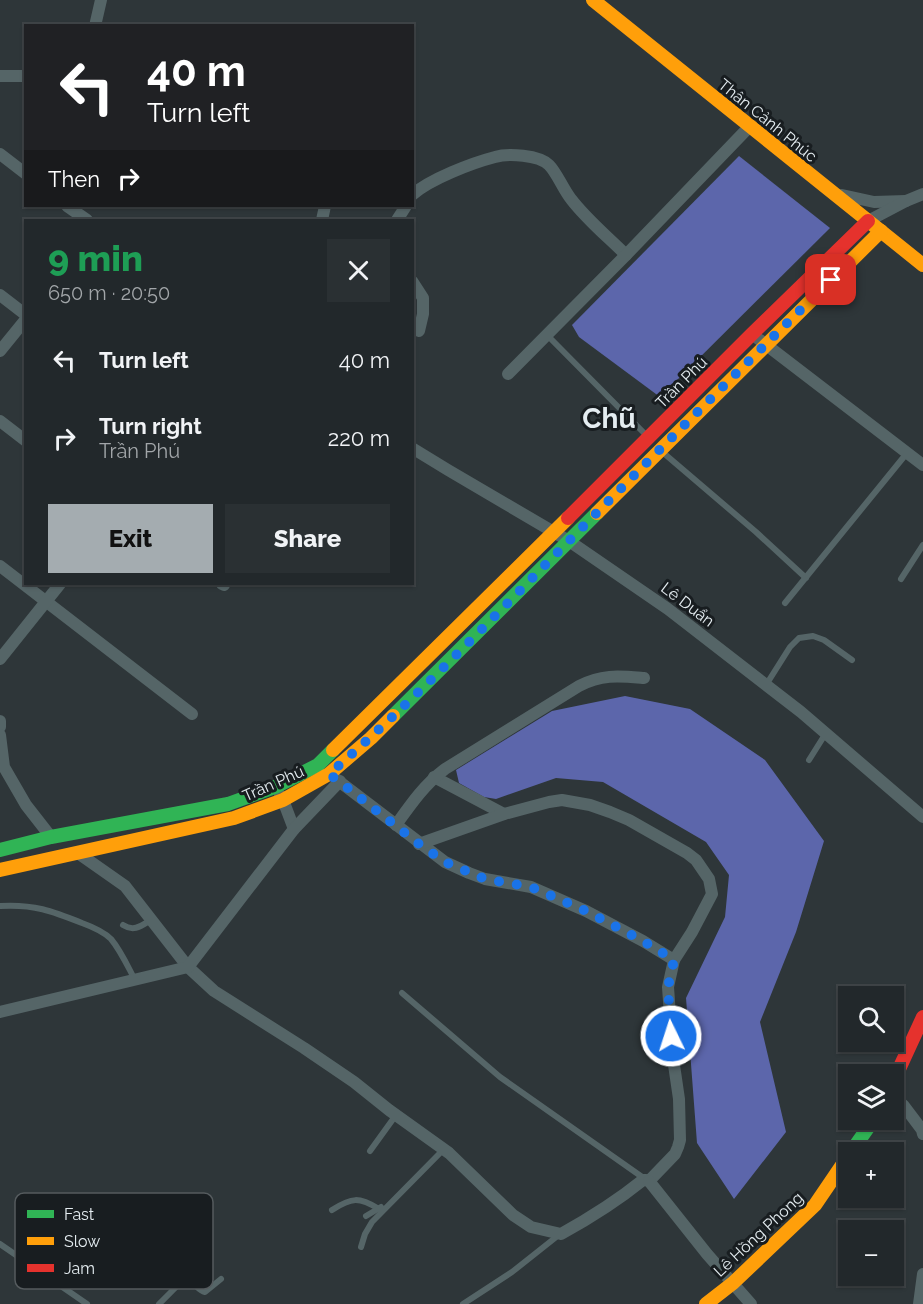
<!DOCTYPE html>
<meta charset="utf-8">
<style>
:root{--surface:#22282b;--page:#2a3033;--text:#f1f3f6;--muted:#a2a6a9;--line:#3f4447;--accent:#a4acb0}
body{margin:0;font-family:Raleway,sans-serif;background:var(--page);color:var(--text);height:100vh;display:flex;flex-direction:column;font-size:22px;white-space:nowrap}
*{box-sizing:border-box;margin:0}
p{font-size:20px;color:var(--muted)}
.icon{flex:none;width:33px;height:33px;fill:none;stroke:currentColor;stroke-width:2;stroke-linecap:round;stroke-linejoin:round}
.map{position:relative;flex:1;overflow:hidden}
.panel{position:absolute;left:24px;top:219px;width:390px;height:366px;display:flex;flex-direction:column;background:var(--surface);border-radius:0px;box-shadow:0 2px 4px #0004,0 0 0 2px var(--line)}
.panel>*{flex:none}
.banner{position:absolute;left:24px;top:24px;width:390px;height:183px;border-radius:0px;box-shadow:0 2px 4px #0004,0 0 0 2px var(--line);background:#202124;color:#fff;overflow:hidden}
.tools{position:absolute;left:838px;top:986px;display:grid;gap:12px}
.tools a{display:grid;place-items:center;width:66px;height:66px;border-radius:0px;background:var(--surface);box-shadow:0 2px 4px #0004,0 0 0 2px var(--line);font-size:30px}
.pin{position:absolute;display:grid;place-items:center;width:51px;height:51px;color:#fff;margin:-26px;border-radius:12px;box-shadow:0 3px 9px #0006}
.me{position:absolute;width:66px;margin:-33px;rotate:356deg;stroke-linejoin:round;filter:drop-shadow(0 0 4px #0008)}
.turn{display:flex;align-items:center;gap:21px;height:126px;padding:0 24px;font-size:27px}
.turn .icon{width:78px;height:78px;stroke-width:2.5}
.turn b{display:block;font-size:42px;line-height:51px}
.then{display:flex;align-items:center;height:57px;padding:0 24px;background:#0003;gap:12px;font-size:22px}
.round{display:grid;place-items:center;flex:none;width:63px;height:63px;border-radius:0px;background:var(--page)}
.overview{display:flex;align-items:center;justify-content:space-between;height:102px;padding:0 24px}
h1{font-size:36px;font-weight:800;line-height:45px;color:#1e9e55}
.primary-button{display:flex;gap:12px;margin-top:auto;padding:12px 24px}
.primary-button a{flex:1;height:69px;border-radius:0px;background:var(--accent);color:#111;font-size:24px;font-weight:800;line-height:69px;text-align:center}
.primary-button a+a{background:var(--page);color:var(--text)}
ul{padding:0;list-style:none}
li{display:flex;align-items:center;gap:18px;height:78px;padding:0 24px}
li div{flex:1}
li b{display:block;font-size:22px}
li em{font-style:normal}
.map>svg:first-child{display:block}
.water{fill:#5c66ab}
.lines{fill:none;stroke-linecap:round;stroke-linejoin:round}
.lane{stroke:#556567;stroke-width:6}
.street{stroke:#556567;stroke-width:12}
.fast{stroke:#30b455;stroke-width:14}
.slow{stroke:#ff9f0a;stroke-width:14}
.jam{stroke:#e5322d;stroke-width:14}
.route{stroke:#1a73e8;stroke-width:10;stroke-dasharray:0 18}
.labels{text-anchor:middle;stroke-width:6;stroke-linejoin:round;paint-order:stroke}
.street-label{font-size:16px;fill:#e4ecf0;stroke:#181d20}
.town-label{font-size:28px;font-weight:bold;fill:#e4ecf0;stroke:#181d20}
.key{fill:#181d20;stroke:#555b5e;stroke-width:1.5}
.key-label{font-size:16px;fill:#e4ecf0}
</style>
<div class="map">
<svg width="923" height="1304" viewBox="0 0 923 1304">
<rect width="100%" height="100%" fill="#2e3639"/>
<g class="water">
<path d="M739 156 830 228 660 397 579 337 572 325Z"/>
<path d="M625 696 690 709 765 760 824 841 796 932 760 1022 786 1132 734 1199 697 1143 686 998 725 917 729 875 706 842 603 782 556 778 496 799 484 797 459 783 456 770 552 711Z"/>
</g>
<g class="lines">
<g class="lane">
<path d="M550 338 647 436"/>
<path d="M660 450 756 532 806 578"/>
<path d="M901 579 923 545"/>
<path d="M785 603 907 453"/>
<path d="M766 685 790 647 799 638 813 636 824 640 852 660"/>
<path d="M809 760 826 733"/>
<path d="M0 906C34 904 52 911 82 923 93 927 103 931 111 939 121 951 128 967 135 980"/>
<path d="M123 925C134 932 141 926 151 920"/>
<path d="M402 993 500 1077 645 1179"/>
<path d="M370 1151 396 1115"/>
<path d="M332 1210C352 1197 359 1197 379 1209"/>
<path d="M366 1216 381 1207"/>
<path d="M0 1244 87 1304"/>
<path d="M361 1247 365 1234 372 1222 444 1149"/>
<path d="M58 1284 70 1259"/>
<path d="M159 1304 182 1281C193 1277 196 1290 205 1292L221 1279"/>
<path d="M463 1304 512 1272 560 1234"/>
</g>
<g class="street">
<path d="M95 26 101 0"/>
<path d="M0 76H26"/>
<path d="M0 154 26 174"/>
<path d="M412 195C430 179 472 163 495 157 508 153 539 155 549 165 557 173 563 189 571 199 587 220 608 237 626 255"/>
<path d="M842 195 874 202 906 201"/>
<path d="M67 206 87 220"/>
<path d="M322 220 325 206"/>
<path d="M397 220 406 206"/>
<path d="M868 221 906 201 923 194"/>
<path d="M412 281 423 298V314L419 331"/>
<path d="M0 295 26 315"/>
<path d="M752 334 923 465"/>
<path d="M0 351 26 319"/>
<path d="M508 374 626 255 750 126"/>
<path d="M0 421 26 441"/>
<path d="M412 448 448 470 569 541 668 609 801 712 923 817"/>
<path d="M0 566 192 714"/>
<path d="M222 584 224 585"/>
<path d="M0 659 60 584"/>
<path d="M0 721V727"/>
<path d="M0 735 4 767 26 805 51 837"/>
<path d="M434 777 504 814"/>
<path d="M336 779 445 862 469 873 485 879 531 887 586 911 643 941 674 960"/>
<path d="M280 795 283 800 294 829"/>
<path d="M396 825C411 804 424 785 445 769L579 686C602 674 619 676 644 678"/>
<path d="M78 853 125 886 188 967 214 991 304 1048 354 1082 389 1110 449 1153 513 1215 531 1227 561 1234C590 1218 617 1201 643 1180H646L649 1181 675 1154 678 1147 680 1140 679 1099 673 1058 668 987 674 960 692 932 712 894 709 879 696 860 687 853 629 820 610 812 590 805 562 800 549 802 504 814 419 844"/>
<path d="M0 1012 188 967 294 829 340 781"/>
<path d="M894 1097 904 1106 922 1130 923 1134"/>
<path d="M649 1181 707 1254 751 1304"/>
<path d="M919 1304 923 1274"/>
</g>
<g class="fast">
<path d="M393 716 597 513"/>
<path d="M0 850 51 837 228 804 275 787 318 765 333 750"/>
<path d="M851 1152 874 1119"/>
</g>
<g class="slow">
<path d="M593 0 923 265"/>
<path d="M597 513 881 231"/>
<path d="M333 750 568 518"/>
<path d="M0 870 234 818 283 800 329 774 371 738 393 716"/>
<path d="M706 1304 733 1283 815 1205 849 1155"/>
</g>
<g class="jam">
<path d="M568 518 752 334 868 221"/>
<path d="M894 1080 923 1017"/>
</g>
</g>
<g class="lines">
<path class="route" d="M671 1036 668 987 674 960 643 941 586 911 531 887 485 879 445 862 419 844 340 782 329 774C408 706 481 630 554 556 646 463 738 371 831 280"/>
</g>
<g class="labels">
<g class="street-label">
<text transform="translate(768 120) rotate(39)" y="6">Thân Cảnh Phúc</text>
<text transform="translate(681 382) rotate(-45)" y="6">Trần Phú</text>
<text transform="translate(688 604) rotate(37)" y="6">Lê Duẩn</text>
<text transform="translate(273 783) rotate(-24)" y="6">Trần Phú</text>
<text transform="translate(758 1234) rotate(-43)" y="6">Lê Hồng Phong</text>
</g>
<g class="town-label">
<text x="609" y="428">Chũ</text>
</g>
</g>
<rect x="15" y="1193" width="198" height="96" rx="9" class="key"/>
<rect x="27" y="1210" width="27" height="8" fill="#30b455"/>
<rect x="27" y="1237" width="27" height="8" fill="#ff9f0a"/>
<rect x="27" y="1264" width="27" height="8" fill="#e5322d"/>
<g class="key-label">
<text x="64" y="1220">Fast</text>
<text x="64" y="1247">Slow</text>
<text x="64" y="1274">Jam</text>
</g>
</svg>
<div class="tools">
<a><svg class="icon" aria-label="search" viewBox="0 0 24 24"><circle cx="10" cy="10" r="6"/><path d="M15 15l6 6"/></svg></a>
<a><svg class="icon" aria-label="layers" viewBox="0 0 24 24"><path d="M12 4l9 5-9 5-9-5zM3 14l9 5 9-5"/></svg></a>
<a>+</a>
<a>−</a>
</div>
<div class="pin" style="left:831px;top:280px;background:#d93025"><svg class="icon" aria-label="arrive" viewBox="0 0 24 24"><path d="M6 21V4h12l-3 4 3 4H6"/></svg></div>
<svg class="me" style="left:671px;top:1036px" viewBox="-20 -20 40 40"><circle r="17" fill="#1a73e8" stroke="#fff" stroke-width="3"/><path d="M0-11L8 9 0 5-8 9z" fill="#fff"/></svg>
<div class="banner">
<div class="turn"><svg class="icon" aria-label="left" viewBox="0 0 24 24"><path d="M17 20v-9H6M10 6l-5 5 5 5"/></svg><div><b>40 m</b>Turn left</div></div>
<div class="then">Then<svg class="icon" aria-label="right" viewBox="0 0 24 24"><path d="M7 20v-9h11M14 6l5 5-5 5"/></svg></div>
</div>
<section class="panel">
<div class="overview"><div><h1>9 min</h1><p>650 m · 20:50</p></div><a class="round"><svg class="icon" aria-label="close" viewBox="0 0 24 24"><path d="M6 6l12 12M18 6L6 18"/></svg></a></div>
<ul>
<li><svg class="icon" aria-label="left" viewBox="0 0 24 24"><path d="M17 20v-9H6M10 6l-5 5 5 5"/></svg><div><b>Turn left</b></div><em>40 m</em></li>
<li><svg class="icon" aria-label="right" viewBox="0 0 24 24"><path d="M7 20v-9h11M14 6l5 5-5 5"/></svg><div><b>Turn right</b><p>Trần Phú</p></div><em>220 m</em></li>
</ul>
<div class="primary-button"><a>Exit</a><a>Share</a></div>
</section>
</div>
